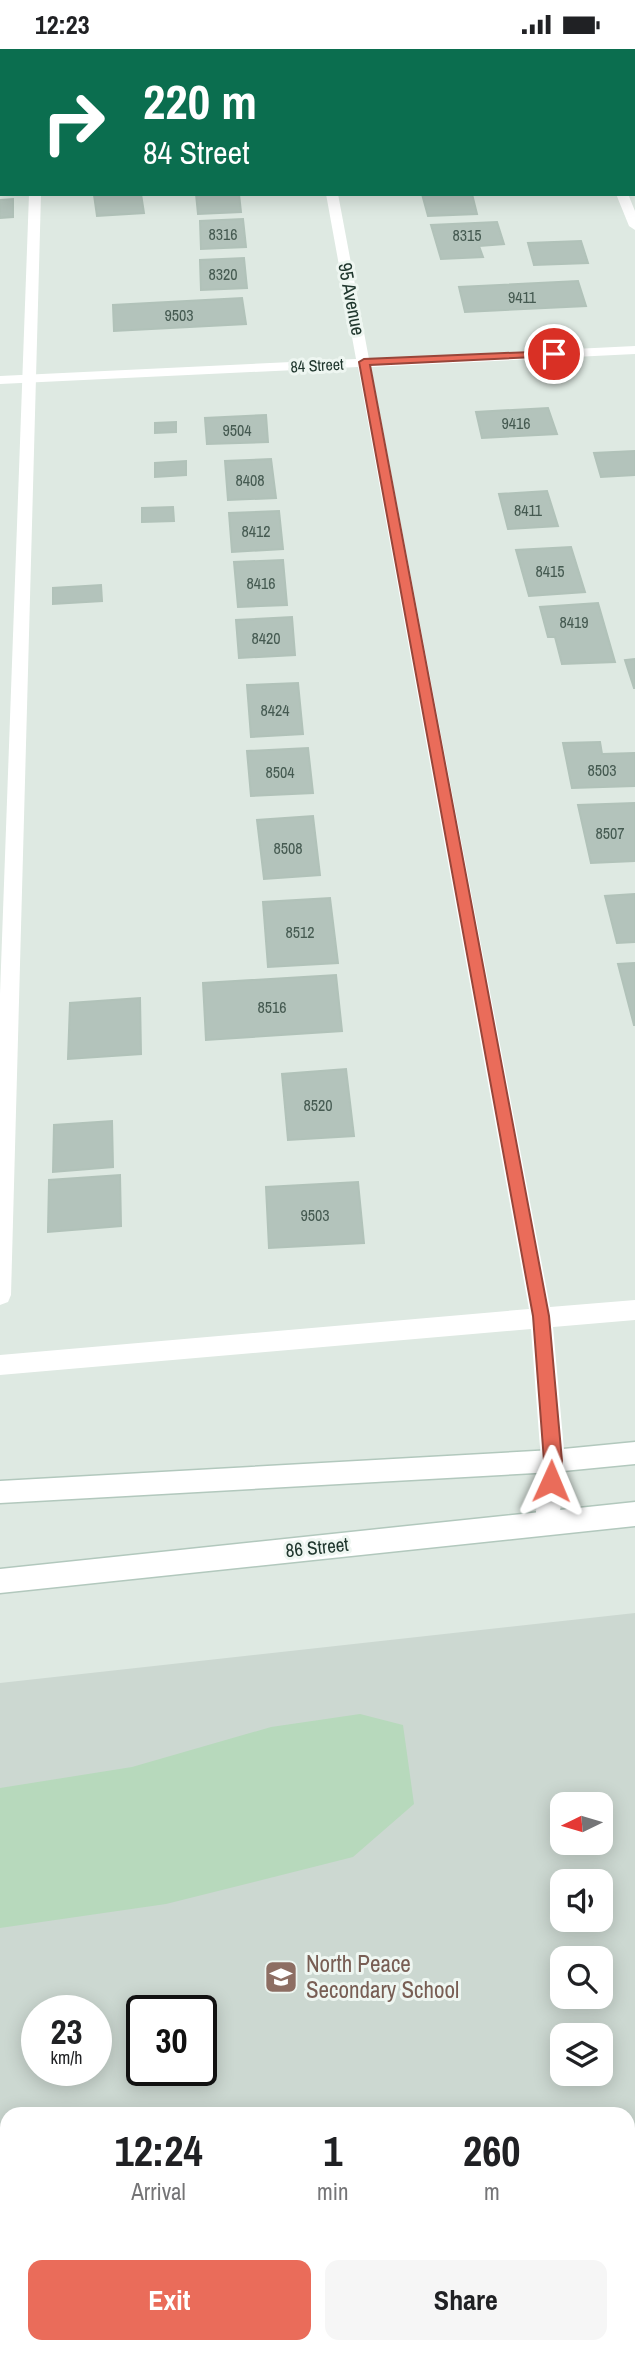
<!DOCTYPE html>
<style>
:root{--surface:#fff;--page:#f6f6f6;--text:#202124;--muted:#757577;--accent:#ea6c5a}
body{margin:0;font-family:"Archivo Narrow",sans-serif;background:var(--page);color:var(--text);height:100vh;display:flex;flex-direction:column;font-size:26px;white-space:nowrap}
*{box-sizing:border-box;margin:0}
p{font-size:23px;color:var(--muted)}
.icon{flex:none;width:38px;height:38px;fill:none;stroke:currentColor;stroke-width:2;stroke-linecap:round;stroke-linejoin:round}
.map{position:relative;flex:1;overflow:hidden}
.drawer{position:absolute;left:0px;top:2058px;width:635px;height:247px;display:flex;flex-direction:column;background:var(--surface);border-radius:21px 21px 0 0;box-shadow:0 4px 18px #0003}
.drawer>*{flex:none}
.top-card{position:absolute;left:0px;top:0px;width:635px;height:147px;box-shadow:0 4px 18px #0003;background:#0b6e4f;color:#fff;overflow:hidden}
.needle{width:46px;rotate:265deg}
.tools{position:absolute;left:550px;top:1743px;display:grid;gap:14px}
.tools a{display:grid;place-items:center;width:63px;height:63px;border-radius:14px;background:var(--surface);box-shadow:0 4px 18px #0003;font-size:35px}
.speed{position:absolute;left:21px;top:1946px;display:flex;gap:14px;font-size:35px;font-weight:700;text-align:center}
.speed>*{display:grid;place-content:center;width:91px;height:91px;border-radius:50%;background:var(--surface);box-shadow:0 4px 18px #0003;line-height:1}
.speed small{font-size:18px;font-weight:400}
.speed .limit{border:4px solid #111;border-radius:10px;background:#fff;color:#111}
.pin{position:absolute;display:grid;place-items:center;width:60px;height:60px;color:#fff;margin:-30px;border:4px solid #fff;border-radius:50%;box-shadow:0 2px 7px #0007}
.me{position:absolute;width:77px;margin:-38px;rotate:1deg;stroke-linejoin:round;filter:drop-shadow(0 0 5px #0008)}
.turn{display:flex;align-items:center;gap:24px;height:147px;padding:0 28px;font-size:32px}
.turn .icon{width:91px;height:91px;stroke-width:2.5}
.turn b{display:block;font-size:49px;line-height:60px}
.eta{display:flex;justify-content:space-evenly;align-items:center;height:119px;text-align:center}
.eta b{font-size:42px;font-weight:700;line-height:49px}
.button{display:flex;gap:14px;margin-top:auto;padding:14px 28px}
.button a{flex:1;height:80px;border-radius:14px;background:var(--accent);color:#fff;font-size:28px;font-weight:700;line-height:80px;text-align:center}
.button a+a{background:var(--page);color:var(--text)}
.status{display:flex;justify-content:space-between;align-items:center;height:49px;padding:0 35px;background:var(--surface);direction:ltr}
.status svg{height:19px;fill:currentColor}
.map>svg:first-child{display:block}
.built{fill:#ccd8d1;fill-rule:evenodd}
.green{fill:#b7d9bc}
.building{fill:#b3c3bb;stroke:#b1c2b9;stroke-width:2}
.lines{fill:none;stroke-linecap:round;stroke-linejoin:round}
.secondary-casing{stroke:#b2c8bd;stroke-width:3}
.lane{fill:#fff;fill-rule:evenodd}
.street{fill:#fff;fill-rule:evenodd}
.secondary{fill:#fff;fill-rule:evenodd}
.route{fill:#ea6c5a;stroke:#98463a;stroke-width:2}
.labels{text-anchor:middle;stroke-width:6;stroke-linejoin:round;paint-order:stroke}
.number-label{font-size:16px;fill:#455a51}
.far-street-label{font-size:16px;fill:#20372e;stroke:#eef6f1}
.street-label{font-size:19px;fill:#20372e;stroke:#eef6f1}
.near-education-label{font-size:23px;fill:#785e54;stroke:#eef6f1;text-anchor:start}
</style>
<div class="status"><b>12:23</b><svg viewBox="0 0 49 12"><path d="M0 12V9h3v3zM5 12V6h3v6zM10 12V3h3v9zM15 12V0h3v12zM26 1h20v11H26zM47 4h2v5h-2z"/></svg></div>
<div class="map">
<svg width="635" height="2304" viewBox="0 0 635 2304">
<rect width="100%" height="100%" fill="#dee9e2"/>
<path class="built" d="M635 1564V2304H0V1634ZM562 1755H600V1794H562ZM562 1832H600V1871H562ZM562 1909H600V1948H562ZM37 1962H96V2021H37ZM142 1962H201V2021H142ZM562 1986H600V2025H562ZM7 2065H628V2298H7Z"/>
<path class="green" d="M360 1665 403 1676 414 1755 353 1808 166 1855 0 1879V1739L132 1718 271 1678Z"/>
<g class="building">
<path d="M141 145 144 164 97 167 94 146Z"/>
<path d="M196 145H239L241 163 198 165Z"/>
<path d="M422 145H472L477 165 428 167Z"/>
<path d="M13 150V168L0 169V151Z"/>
<path d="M243 170 246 198 201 200 200 172Z"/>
<path d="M497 173 504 195 479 197 483 208 441 210 431 176Z"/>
<path d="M581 192 588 214 534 216 528 194Z"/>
<path d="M244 209 247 239 201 241 200 211Z"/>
<path d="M578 232 586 257 465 263 459 238Z"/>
<path d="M242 249 246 275 114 282 113 256Z"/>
<path d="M548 359 557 385 482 389 476 363Z"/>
<path d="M266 366 268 393 207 395 205 369Z"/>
<path d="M176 373V383L155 384V374Z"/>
<path d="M635 402V426L601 428 594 404Z"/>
<path d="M271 410 276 449 228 451 225 412Z"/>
<path d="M186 412V426L155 428V414Z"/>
<path d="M547 442 558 477 508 480 499 445Z"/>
<path d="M173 458 174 472 142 473V459Z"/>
<path d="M279 462 283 500 232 503 229 464Z"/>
<path d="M571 498 585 543 529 547 516 501Z"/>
<path d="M283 511 287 556 238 558 234 513Z"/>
<path d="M101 536 102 552 53 555V539Z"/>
<path d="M598 554 615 613 562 615 555 588H548L540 558Z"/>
<path d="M292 568 295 606 239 609 236 571Z"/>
<path d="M635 610V639H634L625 611Z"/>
<path d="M298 634 303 685 251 688 247 636Z"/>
<path d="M600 693 602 705 635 704V737L572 739 563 694Z"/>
<path d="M308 699 313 744 251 747 247 702Z"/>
<path d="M635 754V812L591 814 578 756Z"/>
<path d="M313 767 320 826 264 830 257 771Z"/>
<path d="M635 845V893L617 894 605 847Z"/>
<path d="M330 849 338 914 268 918 263 853Z"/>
<path d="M635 914V976H634L618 915Z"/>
<path d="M336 926 342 982 206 991 203 934Z"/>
<path d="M140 949 141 1005 68 1010 70 954Z"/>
<path d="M346 1020 354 1087 288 1091 282 1025Z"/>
<path d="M112 1072 113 1118 53 1123 54 1076Z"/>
<path d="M120 1126 121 1177 48 1183 49 1131Z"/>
<path d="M358 1133 364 1194 269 1199 266 1138Z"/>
</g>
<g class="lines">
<defs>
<g id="secondary">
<path d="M635 1393V1415L553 1423 0 1454V1432L553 1401Z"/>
<path d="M635 1453V1477L0 1544V1520Z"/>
</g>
</defs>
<use href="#secondary" class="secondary-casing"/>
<g class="lane">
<rect x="35" y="0" width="10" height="2"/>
<rect x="559" y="0" width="10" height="2"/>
<path d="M29 145H41L11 1246 8 1253 0 1256V945Z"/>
<path d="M616 145H628L635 162V181L629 177Z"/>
</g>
<g class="street">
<rect x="300" y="0" width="10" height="2"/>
<path d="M326 145H338L369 310 635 297V305L371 318 550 1258 635 1251V1271L553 1278 565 1412 559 1473 555 1481 547 1485 539 1481 535 1473 541 1412 531 1280 0 1326V1306L529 1260 358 318 0 335V327L356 310Z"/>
</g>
<use href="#secondary" class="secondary"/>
</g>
<path class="route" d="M554 302 557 303V307L370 316 549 1267 562 1412 557 1438 551 1441 545 1438 542 1432 544 1412 533 1267 359 313 364 310Z"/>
<defs>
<symbol id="school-square" viewBox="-11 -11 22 22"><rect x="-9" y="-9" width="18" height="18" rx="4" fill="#8d6e63" stroke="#eef6f1"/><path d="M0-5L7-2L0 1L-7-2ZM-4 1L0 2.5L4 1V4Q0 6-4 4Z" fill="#fff"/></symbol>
</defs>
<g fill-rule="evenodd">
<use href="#school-square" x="262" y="1909" width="38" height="38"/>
</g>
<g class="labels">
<g class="number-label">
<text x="223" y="191">8316</text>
<text x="467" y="192">8315</text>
<text x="223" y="231">8320</text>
<text x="522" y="254">9411</text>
<text x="179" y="272">9503</text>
<text x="516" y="380">9416</text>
<text x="237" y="387">9504</text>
<text x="250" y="437">8408</text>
<text x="528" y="467">8411</text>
<text x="256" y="488">8412</text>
<text x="550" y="528">8415</text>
<text x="261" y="540">8416</text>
<text x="574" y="579">8419</text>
<text x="266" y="595">8420</text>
<text x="275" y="667">8424</text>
<text x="602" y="727">8503</text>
<text x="280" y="729">8504</text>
<text x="610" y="790">8507</text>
<text x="288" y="805">8508</text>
<text x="300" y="889">8512</text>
<text x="272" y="964">8516</text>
<text x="318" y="1062">8520</text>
<text x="315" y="1172">9503</text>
</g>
<g class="far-street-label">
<text transform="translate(317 316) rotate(-3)" y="6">84 Street</text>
</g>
<g class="street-label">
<text transform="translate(352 250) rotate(79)" y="7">95 Avenue</text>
<text transform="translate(317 1498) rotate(-6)" y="7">86 Street</text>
</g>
<g class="near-education-label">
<text x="306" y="1923">North Peace<tspan x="306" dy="26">Secondary School</tspan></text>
</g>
</g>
</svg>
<div class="tools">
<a><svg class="needle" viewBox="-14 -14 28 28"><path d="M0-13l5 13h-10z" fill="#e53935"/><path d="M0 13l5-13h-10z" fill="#757577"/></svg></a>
<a><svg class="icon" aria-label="sound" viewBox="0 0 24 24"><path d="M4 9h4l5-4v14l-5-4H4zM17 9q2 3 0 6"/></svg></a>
<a><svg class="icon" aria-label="search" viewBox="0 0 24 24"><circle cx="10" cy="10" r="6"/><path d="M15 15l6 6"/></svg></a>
<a><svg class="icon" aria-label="layers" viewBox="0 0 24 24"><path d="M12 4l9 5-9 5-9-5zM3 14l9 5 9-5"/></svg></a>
</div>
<div class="speed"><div>23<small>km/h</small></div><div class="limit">30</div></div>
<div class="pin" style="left:554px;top:305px;background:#d93025"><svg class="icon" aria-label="arrive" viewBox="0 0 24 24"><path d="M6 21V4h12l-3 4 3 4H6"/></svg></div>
<svg class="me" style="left:551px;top:1432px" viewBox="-20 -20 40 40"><path d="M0-17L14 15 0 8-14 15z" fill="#ea6c5a" stroke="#fff" stroke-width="4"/></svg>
<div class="top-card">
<div class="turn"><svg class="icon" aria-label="right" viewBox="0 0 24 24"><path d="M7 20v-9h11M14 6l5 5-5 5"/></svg><div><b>220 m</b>84 Street</div></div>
</div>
<section class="drawer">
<div class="eta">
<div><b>12:24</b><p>Arrival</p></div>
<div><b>1</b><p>min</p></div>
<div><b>260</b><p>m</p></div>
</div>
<div class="button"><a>Exit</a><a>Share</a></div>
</section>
</div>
